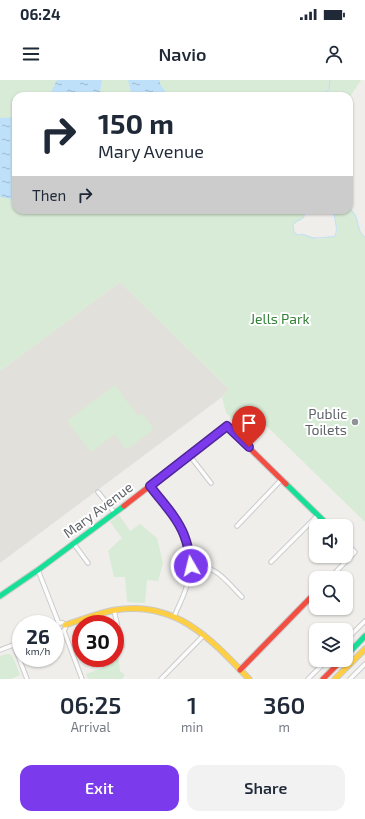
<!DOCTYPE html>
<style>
:root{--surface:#fff;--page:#f2f2f3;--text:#1f2937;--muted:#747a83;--accent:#7c3aed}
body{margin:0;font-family:"Exo 2",sans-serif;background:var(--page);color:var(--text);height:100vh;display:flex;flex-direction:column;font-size:15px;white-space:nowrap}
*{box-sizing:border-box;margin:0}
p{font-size:13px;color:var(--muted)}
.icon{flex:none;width:22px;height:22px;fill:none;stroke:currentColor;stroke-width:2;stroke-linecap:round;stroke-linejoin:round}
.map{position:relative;height:599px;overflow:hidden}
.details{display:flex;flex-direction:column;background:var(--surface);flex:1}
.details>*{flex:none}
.banner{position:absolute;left:12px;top:12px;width:341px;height:122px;border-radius:12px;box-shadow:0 1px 3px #0004;background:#fff;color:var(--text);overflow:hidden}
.controls{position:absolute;left:309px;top:439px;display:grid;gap:8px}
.controls a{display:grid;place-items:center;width:44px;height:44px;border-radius:8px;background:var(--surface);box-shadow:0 1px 3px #0004;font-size:20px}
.speed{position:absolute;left:12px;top:535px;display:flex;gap:8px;font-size:20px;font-weight:700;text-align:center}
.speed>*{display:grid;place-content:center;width:52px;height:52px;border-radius:50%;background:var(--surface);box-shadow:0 1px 3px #0004;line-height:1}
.speed small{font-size:10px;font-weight:400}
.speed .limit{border:6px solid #d22;background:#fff;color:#111}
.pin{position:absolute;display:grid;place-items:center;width:34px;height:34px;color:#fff;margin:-41px -17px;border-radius:50% 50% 50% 0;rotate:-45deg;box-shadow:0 0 4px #0007}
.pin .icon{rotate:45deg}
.me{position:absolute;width:44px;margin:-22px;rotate:352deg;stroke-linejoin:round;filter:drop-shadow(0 0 3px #0008)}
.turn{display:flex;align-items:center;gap:14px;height:84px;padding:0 20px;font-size:18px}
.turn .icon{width:52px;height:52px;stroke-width:2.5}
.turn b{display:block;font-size:28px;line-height:34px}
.then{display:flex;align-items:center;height:38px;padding:0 20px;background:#0003;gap:8px;font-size:15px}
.eta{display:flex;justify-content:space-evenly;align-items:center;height:68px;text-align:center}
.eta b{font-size:24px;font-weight:600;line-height:28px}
.action{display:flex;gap:8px;margin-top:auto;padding:8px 20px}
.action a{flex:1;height:46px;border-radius:12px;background:var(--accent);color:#fff;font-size:16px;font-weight:600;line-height:46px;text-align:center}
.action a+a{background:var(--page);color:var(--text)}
.status{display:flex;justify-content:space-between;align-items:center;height:28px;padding:0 20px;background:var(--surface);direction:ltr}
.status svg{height:11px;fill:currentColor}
header{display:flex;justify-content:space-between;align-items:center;height:52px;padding:0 20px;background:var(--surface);font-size:18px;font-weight:600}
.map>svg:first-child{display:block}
.education{fill:#e2e0da}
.green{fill:#d8ebd6}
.water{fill:url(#water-ripples)}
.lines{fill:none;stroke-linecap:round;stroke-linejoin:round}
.stream{stroke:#bfe0f9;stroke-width:1}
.street-casing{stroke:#cbcccc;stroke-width:5.5}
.fast-casing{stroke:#cacacb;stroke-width:7}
.slow-casing{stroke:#cacacb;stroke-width:7}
.jam-casing{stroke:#cacacb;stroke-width:7}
.street{stroke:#fdfcfc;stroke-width:3.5}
.fast{stroke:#16e098;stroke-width:5}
.slow{stroke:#ffcf43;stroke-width:5}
.jam{stroke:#f24e42;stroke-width:5}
.route-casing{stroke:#51269a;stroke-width:10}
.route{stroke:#7c3aed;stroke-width:7}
.poi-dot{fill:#919496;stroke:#fff;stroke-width:1.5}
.labels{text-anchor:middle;stroke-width:4;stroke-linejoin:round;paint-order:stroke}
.park-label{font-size:14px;fill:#348238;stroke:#fff}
.poi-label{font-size:14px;fill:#5f6368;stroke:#fff;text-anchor:end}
.street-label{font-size:14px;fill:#5f6368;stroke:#fff}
</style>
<div class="status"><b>06:24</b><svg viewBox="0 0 49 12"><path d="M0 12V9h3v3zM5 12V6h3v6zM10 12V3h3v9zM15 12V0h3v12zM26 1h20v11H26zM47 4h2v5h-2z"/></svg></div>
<header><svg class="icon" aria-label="menu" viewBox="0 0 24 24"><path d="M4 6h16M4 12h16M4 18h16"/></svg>Navio<svg class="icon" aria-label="person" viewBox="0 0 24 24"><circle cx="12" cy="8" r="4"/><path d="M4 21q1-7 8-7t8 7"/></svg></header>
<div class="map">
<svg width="365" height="599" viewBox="0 0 365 599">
<defs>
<pattern id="water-ripples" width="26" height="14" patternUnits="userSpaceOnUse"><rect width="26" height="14" fill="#bfe0f9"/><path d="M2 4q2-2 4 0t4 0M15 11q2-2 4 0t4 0" fill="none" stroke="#9eb9cd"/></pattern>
</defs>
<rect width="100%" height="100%" fill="#efeeea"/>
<path class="education" d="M120 202 229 309 222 317 0 483V291Z"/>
<g class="green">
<path d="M0 0H361L349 18V16H16V130H303L304 133V137L293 145 294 152 298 155 304 154 318 159 336 156C339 146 333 139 334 130H349V128C361 136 355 151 365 157V442L247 327 235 342 232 338 226 333 222 317 229 309 120 202 0 291Z"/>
<path d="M115 305 138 336 142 333 154 349 126 370 115 354 91 372 67 341Z"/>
<path d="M119 435 130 451 140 444 157 458 163 483 158 501 147 500 145 523 127 522 125 497H114L108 471 122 458 110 442Z"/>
<path d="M115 572 118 574 120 591 125 595 122 599H88L86 594 103 588 102 581 104 578H115Z"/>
<path d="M7 574H10L13 577 20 595 11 599H0V576Z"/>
</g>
<g class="water">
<path d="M57 0H102L100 12 101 16H49Z"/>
<path d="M128 0H160V4L168 16H132Z"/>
<path d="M16 37V120L0 117V38Z"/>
<path d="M46 130H87L84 132 68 130 54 134Z"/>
</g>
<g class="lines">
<g class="stream">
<path d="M323 16 329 9 330 0"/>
<path d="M349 128C361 136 355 151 365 157"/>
<path d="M303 130 304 133V137C301 141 295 140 293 145L294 152 298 155C304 153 307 157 313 158 316 158 333 157 335 156 339 147 333 139 334 130"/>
</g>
<defs>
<g id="street">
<path d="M190 376 211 403"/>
<path d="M150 406C176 440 199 463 186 508 183 518 178 527 174 537"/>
<path d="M98 412 114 432"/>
<path d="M237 446 282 399"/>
<path d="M74 464 88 483"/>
<path d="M271 482 318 435"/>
<path d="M191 486C217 485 225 500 242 517"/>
<path d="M38 490 59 544"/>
<path d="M330 498 355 472 346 463"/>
<path d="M114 530 122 566"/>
<circle cx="61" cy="547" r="4.5"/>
<path d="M64 551 82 599"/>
<path d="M346 560 365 541"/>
<path d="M14 565 27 599"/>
<path d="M0 570 21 562"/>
<path d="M161 599 204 555"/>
<path d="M308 599 327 580"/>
<path d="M350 599 365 584"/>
</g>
<g id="fast">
<path d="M286 404 329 446"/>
<path d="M0 516 38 490 124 426"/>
<path d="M346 576 365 556"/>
</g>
<g id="slow">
<path d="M65 545C81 540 98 533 115 530 176 520 211 559 249 599"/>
<path d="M335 599 365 569"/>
</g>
<g id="jam">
<path d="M124 426 227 346 286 404"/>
<path d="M240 590 316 512"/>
<path d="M323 599 342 580"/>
</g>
</defs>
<use href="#street" class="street-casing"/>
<use href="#fast" class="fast-casing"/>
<use href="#slow" class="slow-casing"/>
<use href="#jam" class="jam-casing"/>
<use href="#street" class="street"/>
<use href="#fast" class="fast"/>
<use href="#slow" class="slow"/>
<use href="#jam" class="jam"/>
</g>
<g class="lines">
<defs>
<path id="route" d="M191 486C190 476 188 465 184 455 177 437 162 422 150 406L227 346 249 367"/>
</defs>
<use href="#route" class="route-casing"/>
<use href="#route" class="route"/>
</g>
<circle class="poi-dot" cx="355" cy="342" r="4"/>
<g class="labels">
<g class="park-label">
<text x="280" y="244">Jells Park</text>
</g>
<g class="poi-label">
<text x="347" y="339">Public<tspan x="347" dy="16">Toilets</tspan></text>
</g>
<g class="street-label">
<text transform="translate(98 430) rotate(-37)" y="5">Mary Avenue</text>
</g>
</g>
</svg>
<div class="controls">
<a><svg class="icon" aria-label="sound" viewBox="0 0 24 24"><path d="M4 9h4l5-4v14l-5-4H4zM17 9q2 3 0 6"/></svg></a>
<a><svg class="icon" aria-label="search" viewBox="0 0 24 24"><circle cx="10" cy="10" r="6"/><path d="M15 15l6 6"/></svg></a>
<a><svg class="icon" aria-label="layers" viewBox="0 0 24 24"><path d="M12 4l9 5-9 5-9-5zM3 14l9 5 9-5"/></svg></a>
</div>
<div class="speed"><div>26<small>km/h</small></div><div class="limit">30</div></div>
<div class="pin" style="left:249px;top:367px;background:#d93025"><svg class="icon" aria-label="arrive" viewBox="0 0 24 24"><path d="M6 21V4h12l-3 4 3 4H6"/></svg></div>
<svg class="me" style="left:191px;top:486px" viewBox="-20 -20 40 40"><circle r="17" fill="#7c3aed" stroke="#fff" stroke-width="3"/><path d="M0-11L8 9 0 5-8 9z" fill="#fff"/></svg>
<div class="banner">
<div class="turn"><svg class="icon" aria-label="right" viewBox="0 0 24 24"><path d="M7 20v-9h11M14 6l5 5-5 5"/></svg><div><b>150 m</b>Mary Avenue</div></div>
<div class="then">Then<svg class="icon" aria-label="right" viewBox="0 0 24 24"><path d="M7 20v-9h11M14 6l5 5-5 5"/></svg></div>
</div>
</div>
<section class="details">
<div class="eta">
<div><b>06:25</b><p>Arrival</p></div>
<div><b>1</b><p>min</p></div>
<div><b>360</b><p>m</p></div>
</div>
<div class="action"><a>Exit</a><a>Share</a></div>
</section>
